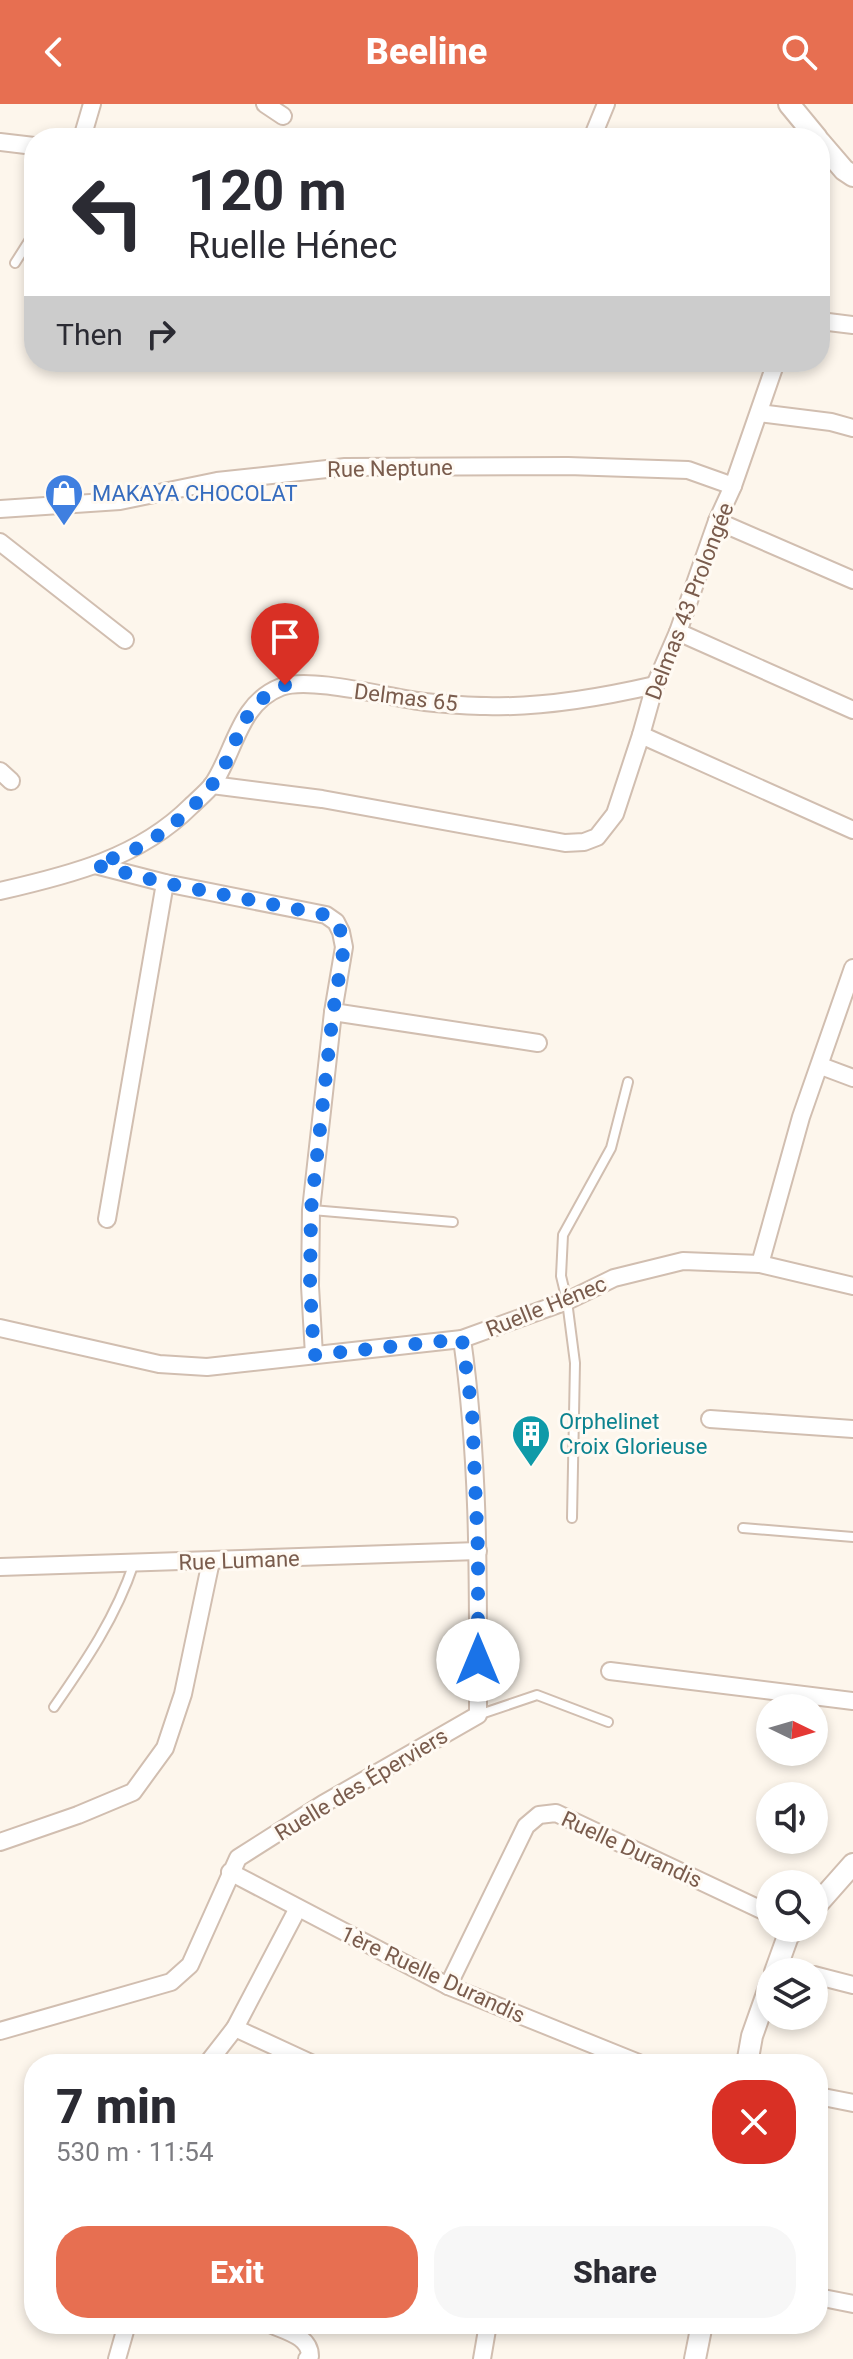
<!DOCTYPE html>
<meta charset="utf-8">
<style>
:root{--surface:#fff;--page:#f7f7f7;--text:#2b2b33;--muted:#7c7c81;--accent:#e76f51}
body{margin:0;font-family:Roboto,sans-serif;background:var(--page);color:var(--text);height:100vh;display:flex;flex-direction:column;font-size:30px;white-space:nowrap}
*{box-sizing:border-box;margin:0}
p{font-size:26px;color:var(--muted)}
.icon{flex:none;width:44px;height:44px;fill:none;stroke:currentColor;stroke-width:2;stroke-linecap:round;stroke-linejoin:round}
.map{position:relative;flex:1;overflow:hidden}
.panel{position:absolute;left:24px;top:1950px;width:804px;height:280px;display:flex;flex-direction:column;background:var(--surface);border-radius:32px;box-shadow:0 4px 12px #0003}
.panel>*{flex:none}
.banner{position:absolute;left:24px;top:24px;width:806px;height:244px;border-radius:32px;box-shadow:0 4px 12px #0003;background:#fff;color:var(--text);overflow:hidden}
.needle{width:52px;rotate:95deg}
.tools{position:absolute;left:756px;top:1590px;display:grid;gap:16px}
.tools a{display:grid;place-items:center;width:72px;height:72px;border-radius:50%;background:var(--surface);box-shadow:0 4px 12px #0003;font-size:40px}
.pin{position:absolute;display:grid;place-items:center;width:68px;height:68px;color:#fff;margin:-82px -34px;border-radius:50% 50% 50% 0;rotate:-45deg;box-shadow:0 0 8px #0007}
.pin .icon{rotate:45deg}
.me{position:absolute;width:88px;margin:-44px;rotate:0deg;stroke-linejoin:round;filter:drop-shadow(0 0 6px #0008)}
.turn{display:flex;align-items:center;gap:28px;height:168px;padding:0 32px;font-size:36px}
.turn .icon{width:104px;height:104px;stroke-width:2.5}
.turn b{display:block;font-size:56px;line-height:68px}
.then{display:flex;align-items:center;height:76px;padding:0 32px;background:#0003;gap:16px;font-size:30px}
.round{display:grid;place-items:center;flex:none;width:84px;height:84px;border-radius:32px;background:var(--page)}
.summary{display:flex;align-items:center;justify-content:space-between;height:136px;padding:0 32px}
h1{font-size:48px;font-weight:800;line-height:60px}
.action{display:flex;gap:16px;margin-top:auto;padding:16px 32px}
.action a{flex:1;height:92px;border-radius:32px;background:var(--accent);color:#fff;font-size:32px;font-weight:800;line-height:92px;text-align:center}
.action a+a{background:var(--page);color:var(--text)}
header{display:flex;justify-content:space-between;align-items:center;height:104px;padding:0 32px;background:var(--accent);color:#fff;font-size:36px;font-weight:800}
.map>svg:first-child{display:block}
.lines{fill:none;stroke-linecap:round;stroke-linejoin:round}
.service-casing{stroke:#d1beb0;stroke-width:12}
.minor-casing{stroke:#d1beb0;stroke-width:20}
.tertiary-casing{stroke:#d1beb0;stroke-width:24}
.service{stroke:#fff;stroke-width:8}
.minor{stroke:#fff;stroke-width:16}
.tertiary{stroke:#fff;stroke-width:20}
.route{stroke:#1a73e8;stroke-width:14;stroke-dasharray:0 25.2}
.labels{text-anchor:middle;stroke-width:6;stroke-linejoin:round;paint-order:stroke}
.street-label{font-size:22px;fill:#7a5c4d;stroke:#fffaf3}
.shop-label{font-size:22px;fill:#366cbe;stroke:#fffaf3;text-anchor:start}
.culture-label{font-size:22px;fill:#0d838f;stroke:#fffaf3;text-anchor:start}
</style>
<header><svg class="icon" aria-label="back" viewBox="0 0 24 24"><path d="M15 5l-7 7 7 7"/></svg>Beeline<svg class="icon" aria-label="search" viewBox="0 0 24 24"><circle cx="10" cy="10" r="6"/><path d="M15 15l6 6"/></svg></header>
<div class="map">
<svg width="853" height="2255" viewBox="0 0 853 2255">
<rect width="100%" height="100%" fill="#fdf6ec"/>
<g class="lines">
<defs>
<g id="service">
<path d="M15 159 34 129"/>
<path d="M312 1106 453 1118"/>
<path d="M572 1414 575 1259 567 1197 561 1172 563 1131 611 1044 628 978"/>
<path d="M743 1424 853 1433"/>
<path d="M54 1603C86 1557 116 1513 134 1459"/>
<path d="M478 1611 537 1591 608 1618"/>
</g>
<g id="minor">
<path d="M265 0 283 12"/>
<path d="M82 34 92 0"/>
<path d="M592 34 606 0"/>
<path d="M0 38 34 42"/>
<path d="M820 217 853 221"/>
<path d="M759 309 831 318 853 324"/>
<path d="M0 405 120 397 217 377 345 363 568 362 688 366 733 382"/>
<path d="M717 417 853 476"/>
<path d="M0 438 125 536"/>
<path d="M678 528 853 606"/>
<path d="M641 631 853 726"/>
<path d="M0 667 11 677"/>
<path d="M212 681 322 695 565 739 584 738 597 733 615 710 641 631 655 581 678 528 717 417 733 382 776 258"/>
<path d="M95 761 165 779 326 811 336 818 341 828 344 843 333 908 311 1106 310 1182 314 1251"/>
<path d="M0 787C70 771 139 754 191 702 198 695 207 688 213 680 235 647 239 599 281 583 310 572 391 594 425 598 445 600 466 602 486 602 540 604 603 593 655 581"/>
<path d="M333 908 538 939"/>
<path d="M821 962 853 974"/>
<path d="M107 1115 165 779"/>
<path d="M760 1160 801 1013 853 864"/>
<path d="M0 1224 159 1260 207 1263 462 1235 567 1197 614 1174 683 1157 760 1160 853 1182"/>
<path d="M710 1315 853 1325"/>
<path d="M0 1463 478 1447"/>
<path d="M610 1567 853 1597"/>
<path d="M0 1738 78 1711 133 1688 165 1644 183 1590 211 1457"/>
<path d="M230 1768 448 1882 641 1960"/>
<path d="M777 1862 801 1868"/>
<path d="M814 1871 853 1881"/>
<path d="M448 1882 526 1722 539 1711 556 1709 770 1810"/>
<path d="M235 1924 313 1960"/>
<path d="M0 1927 171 1878 190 1861 238 1754 323 1700 478 1611C478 1484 480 1361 462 1235"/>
<path d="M207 1960 235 1924 298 1804"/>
<path d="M818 1992 853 1999"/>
<path d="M818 2193 853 2200"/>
<path d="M270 2220C285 2227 310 2232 310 2252L307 2255"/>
<path d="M117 2255 127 2220"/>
<path d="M482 2255 488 2220"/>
</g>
<g id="tertiary">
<path d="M789 0 817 34"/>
<path d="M820 38 844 66 853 72"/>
<path d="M814 1804 853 1760"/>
<path d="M775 1868 788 1832 796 1824"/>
<path d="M747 1960 752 1932 770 1881"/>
<path d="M695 2255 702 2220"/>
</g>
</defs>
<use href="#service" class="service-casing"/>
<use href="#minor" class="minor-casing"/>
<use href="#tertiary" class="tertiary-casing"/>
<use href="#service" class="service"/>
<use href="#minor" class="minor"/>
<use href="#tertiary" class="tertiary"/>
</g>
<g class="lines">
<path class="route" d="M285 581C233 604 242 644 211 682 193 705 166 728 141 742 127 750 110 755 95 761L165 779 326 811 336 818 341 828 344 843 333 908 311 1106 310 1182 314 1251 462 1235 472 1307 478 1447V1556"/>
</g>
<defs>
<symbol id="shop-pin" viewBox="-11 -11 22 30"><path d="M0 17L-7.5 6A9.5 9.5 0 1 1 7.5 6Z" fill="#3f7fe0" stroke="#fffaf3"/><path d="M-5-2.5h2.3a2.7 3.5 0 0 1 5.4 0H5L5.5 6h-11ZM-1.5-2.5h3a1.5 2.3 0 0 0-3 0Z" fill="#fff"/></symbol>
<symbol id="building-pin" viewBox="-11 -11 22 30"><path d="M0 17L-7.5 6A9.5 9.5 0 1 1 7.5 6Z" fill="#0f9aa8" stroke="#fffaf3"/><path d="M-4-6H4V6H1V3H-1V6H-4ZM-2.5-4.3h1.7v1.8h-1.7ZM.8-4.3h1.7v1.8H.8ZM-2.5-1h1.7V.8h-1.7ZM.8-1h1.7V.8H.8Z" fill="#fff"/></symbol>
</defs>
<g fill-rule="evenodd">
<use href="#shop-pin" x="42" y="367" width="44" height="60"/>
<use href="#building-pin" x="509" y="1308" width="44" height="60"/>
</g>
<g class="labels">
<g class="street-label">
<text transform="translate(390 364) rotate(-1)" y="8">Rue Neptune</text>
<text transform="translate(689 497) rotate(-69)" y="8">Delmas 43 Prolongée</text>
<text transform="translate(406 593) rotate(7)" y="8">Delmas 65</text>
<text transform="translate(546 1202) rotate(-22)" y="8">Ruelle Hénec</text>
<text transform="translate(239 1456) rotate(-2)" y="8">Rue Lumane</text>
<text transform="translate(361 1680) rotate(-31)" y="8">Ruelle des Éperviers</text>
<text transform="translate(632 1745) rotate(25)" y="8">Ruelle Durandis</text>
<text transform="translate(433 1870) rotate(25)" y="8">1ère Ruelle Durandis</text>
</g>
<g class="shop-label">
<text x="92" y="397">MAKAYA CHOCOLAT</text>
</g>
<g class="culture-label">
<text x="559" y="1325">Orphelinet<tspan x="559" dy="25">Croix Glorieuse</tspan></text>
</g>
</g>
</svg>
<div class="tools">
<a><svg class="needle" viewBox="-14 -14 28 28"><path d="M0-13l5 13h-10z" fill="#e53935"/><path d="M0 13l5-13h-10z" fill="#7c7c81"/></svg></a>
<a><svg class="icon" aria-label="sound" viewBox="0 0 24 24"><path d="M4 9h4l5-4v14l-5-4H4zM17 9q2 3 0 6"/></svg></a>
<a><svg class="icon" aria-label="search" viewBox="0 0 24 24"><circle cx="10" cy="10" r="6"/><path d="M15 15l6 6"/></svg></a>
<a><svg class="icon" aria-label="layers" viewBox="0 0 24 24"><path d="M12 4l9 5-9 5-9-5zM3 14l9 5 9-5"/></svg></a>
</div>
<div class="pin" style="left:285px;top:581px;background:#d93025"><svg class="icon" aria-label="arrive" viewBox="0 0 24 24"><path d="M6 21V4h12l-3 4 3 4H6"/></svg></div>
<svg class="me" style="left:478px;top:1556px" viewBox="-20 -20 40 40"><circle r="19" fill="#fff"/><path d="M0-13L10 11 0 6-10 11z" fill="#1a73e8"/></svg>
<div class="banner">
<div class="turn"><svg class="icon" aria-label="left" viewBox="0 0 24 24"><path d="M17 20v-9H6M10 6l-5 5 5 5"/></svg><div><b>120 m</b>Ruelle Hénec</div></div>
<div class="then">Then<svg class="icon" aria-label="right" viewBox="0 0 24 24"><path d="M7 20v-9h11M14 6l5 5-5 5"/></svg></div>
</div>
<section class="panel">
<div class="summary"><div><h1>7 min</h1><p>530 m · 11:54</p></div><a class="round" style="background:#d93025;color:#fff"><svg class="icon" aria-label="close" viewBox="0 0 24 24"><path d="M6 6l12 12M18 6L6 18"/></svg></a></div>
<div class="action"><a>Exit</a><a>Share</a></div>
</section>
</div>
